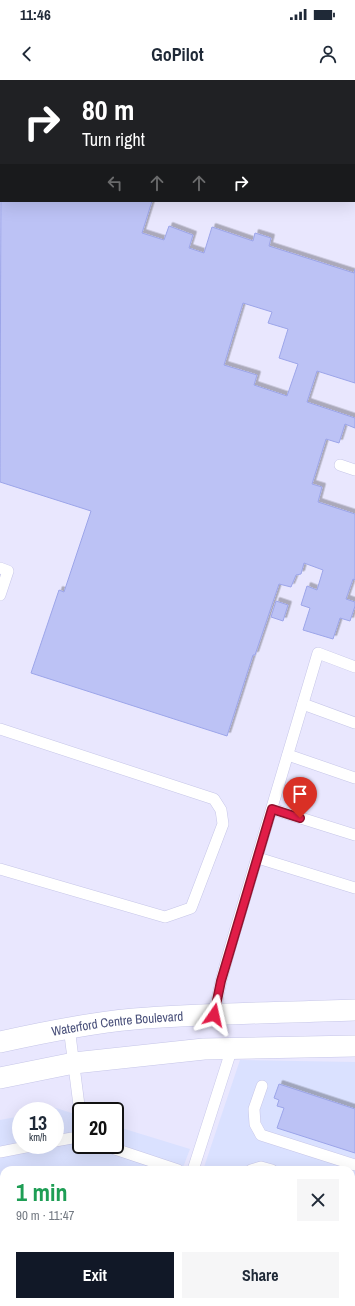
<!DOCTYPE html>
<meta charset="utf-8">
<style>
:root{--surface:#fff;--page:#f6f6f7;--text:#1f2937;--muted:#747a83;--accent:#111827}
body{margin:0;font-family:"Archivo Narrow",sans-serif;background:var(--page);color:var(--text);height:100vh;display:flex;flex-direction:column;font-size:15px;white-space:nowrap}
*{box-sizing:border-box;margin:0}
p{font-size:13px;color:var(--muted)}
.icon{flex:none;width:22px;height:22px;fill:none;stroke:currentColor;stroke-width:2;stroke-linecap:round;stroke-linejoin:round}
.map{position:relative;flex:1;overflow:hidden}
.drawer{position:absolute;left:0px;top:1086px;width:355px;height:140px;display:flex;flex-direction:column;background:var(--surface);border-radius:12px 12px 0 0;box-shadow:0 4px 16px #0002}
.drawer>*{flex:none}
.guide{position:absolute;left:0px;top:0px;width:355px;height:122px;box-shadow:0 4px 16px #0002;background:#202124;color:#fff;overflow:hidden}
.speed{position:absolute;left:12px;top:1022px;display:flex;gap:8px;font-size:20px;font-weight:700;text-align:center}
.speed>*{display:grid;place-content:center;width:52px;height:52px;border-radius:50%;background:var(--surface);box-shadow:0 4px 16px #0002;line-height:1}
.speed small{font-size:10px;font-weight:400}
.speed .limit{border:2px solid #111;border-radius:6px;background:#fff;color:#111}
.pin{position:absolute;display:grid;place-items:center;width:34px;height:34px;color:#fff;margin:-41px -17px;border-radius:50% 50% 50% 0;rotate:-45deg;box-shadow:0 0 4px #0007}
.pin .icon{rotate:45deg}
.me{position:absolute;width:44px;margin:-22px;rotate:11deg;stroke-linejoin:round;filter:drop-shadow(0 0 3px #0008)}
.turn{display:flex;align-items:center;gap:14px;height:84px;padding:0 16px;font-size:18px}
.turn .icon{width:52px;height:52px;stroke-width:2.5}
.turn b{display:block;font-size:28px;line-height:34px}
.lanes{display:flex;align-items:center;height:38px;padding:0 16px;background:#0003;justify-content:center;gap:20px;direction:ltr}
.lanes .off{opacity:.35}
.round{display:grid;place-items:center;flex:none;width:42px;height:42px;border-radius:0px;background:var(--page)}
.overview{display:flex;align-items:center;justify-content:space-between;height:68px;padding:0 16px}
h1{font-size:24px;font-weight:800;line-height:30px;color:#1e9e55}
.primary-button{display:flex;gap:8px;margin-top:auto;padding:8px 16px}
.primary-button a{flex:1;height:46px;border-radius:0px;background:var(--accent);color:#fff;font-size:16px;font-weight:800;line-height:46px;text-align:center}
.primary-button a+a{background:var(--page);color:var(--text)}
.status{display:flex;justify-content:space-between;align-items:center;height:28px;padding:0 20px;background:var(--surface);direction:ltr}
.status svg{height:11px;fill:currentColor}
header{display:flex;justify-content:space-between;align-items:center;height:52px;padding:0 16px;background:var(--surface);font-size:18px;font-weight:800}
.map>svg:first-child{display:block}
.commercial{fill:#dae1ff}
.building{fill:#bcc2f5;stroke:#9ca5e9;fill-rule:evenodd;filter:url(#shadow)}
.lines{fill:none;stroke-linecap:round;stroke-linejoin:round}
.service-casing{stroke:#c6c6e8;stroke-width:12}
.minor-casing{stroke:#c6c6e8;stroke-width:22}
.service{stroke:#fff;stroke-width:11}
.minor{stroke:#fff;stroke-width:21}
.route-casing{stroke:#92132f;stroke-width:10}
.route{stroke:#e11d48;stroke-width:7}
.labels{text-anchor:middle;stroke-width:4;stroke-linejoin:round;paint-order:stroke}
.street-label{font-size:13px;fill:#49507a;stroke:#f0eeff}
</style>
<div class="status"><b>11:46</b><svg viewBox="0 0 49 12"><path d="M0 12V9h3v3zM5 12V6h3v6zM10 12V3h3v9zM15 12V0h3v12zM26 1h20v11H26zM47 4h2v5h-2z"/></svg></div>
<header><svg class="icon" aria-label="back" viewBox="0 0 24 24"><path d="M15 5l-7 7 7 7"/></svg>GoPilot<svg class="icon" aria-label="person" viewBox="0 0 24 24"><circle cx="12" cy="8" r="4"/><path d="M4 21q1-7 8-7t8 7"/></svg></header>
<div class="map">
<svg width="355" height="1226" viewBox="0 0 355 1226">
<defs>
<filter id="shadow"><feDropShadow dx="3.5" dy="-3.5" stdDeviation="0" flood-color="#0004"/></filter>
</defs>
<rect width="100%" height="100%" fill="#e9e7fe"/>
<g class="commercial">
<path d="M239 0H355V36L354 1Z"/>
<path d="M240 980 355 982V1226H156L157 1222H351V1090H203Z"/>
<path d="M56 1028 81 1036V1065H115V1046L190 1069 182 1090H4V1222H129L128 1226H0V1040L21 1036V1065H55V1031H43Z"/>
</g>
<g class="building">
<path d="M1 76V121H152L142 153 164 160 169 146 193 155 189 168 204 173 212 147 253 161 255 153 271 158 269 166 354 193 355 189V303L317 291 307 322 355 338V348L345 344 339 363 326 359 312 404 322 407 318 422 355 434V500L353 499 346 519 355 522V526L350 541 340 538 333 559 303 550 310 528 301 525 307 506 317 510 323 490 304 483 301 494 296 495 291 507 279 504 255 575H253L227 656 31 593 59 510 64 512 91 431 0 402ZM243 223 272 232 268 243 288 249 279 278 298 284 287 316 254 305 257 295 224 285Z"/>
<path d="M276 521 288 525 283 541 271 537Z"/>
<path d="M279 1004 355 1029V1073L277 1048 284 1028 277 1026 279 1020 274 1018Z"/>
<path d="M4 1103V1201L0 1202V1104Z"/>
<path d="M231 1222H334L333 1226H230Z"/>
</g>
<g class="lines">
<defs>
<g id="service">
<path d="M340 385 355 390"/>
<path d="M0 488 8 491 0 515"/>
<path d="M303 624 355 643"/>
<path d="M0 649 214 719 221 730 223 744 191 828 165 837 0 789"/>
<path d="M288 675 355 698"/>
<path d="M272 729 355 755"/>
<path d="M258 778 355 808"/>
<path d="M214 935 221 901 230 868 318 573 355 587"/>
<path d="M69 947 81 1041"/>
<path d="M262 1006 254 1029 255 1044 261 1055 355 1085"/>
<path d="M55 1061 78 1057 81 1042"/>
<path d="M103 1065 178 1090"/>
<path d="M0 1072 36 1065"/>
<path d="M193 1090 232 968"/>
<path d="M251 1090 261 1087 272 1090"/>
<path d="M351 1115 355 1117"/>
<path d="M105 1222 115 1226"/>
<path d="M30 1226 37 1222"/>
<path d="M138 1226 139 1222"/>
<path d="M198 1226 199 1222"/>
</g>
<g id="minor">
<path d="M162 0 164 1"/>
<path d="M354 66H355"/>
<path id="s1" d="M0 962C45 952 89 943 134 939 207 933 281 933 355 930"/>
<path d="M0 998 74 983 204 969 355 966"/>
</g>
</defs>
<use href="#service" class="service-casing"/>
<use href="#minor" class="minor-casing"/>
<use href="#service" class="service"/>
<use href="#minor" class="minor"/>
</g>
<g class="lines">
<defs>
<path id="route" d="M214 935 221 901 272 729 300 738"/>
</defs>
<use href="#route" class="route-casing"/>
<use href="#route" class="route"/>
</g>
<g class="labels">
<g class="street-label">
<text dy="5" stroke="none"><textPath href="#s1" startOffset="119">Waterford Centre Boulevard</textPath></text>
</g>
</g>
</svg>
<div class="speed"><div>13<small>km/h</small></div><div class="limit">20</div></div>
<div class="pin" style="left:300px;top:738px;background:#d93025"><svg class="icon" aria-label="arrive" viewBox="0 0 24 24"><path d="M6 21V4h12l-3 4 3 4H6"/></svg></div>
<svg class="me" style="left:214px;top:935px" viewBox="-20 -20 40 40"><path d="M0-17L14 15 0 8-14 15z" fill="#e11d48" stroke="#fff" stroke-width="4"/></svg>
<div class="guide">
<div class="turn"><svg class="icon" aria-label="right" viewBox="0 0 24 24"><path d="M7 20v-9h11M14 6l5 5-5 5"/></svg><div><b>80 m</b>Turn right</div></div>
<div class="lanes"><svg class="icon off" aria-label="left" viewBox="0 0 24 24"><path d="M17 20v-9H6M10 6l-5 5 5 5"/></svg><svg class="icon off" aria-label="ahead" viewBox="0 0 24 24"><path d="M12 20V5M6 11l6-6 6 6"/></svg><svg class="icon off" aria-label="ahead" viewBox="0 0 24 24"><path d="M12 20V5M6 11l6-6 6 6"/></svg><svg class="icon" aria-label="right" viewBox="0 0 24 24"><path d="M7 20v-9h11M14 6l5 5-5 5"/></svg></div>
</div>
<section class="drawer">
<div class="overview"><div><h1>1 min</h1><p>90 m · 11:47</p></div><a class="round"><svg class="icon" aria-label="close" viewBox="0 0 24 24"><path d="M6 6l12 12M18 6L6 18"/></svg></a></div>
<div class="primary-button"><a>Exit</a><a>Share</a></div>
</section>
</div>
